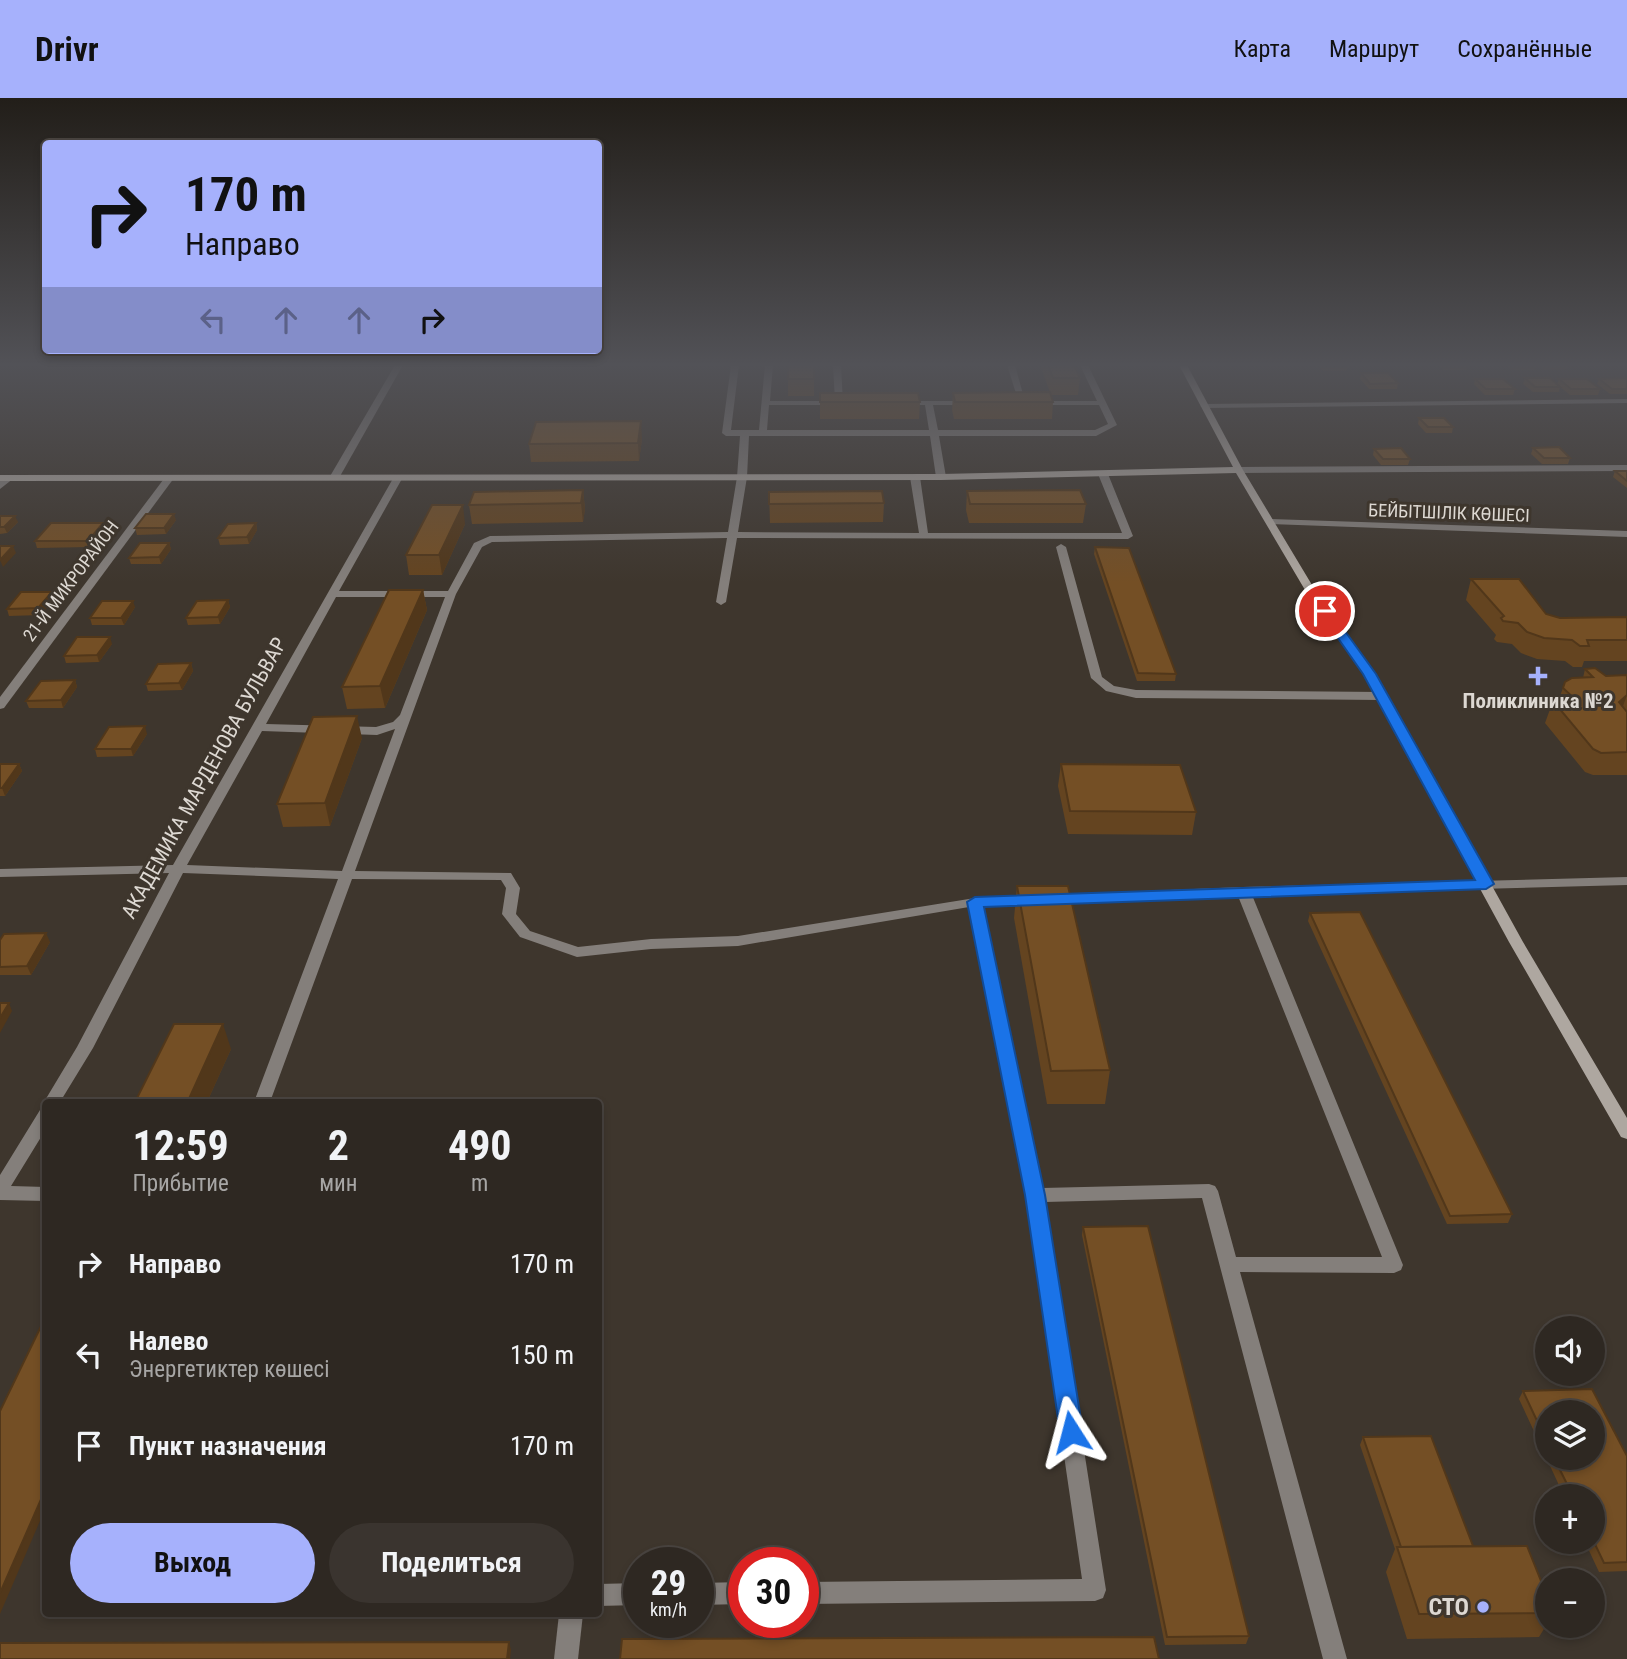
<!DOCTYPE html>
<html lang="ru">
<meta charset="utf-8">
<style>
:root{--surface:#2e2822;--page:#3a342f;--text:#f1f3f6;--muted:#a7a6a5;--line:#494440;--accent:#a6b1fc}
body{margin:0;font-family:"Roboto Condensed",sans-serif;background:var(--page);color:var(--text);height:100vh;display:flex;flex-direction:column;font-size:26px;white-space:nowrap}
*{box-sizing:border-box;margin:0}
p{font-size:23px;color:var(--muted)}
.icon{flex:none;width:38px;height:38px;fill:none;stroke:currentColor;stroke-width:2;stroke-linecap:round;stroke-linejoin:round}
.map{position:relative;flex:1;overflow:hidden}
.sheet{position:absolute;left:42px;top:1001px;width:560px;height:518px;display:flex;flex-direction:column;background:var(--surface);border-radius:7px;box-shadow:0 4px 10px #0003,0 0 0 2px var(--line)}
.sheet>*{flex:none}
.top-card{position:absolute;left:42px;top:42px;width:560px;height:214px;border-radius:7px;box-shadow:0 4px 10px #0003,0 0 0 2px var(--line);background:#a6b1fc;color:#111;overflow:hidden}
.controls{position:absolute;left:1535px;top:1218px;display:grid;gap:14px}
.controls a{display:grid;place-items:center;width:70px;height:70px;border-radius:50%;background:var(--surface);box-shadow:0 4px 10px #0003,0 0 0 2px var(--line);font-size:35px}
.speed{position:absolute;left:623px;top:1449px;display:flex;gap:14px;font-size:35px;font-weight:700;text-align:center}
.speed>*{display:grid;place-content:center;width:91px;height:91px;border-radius:50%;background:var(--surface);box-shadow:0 4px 10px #0003,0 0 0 2px var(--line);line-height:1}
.speed small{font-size:18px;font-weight:400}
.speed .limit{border:10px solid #d22;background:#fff;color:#111}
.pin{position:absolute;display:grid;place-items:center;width:60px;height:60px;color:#fff;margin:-30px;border:4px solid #fff;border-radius:50%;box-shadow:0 2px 7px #0007}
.me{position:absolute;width:77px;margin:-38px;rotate:351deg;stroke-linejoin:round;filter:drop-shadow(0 0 5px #0008)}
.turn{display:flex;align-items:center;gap:24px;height:147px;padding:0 28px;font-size:32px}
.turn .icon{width:91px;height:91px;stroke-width:2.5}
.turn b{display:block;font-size:49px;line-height:60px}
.lanes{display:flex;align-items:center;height:66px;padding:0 28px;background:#0003;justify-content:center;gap:35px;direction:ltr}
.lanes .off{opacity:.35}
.eta{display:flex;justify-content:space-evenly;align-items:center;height:119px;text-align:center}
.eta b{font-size:42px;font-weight:700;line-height:49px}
.button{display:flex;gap:14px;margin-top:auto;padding:14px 28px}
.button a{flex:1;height:80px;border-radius:42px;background:var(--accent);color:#111;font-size:28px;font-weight:700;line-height:80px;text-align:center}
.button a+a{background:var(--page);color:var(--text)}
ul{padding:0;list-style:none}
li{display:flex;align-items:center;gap:21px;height:91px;padding:0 28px}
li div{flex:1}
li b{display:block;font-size:26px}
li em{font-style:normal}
header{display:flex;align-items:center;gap:42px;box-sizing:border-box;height:98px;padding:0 35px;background:var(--accent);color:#111}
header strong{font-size:33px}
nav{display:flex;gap:38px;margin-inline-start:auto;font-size:24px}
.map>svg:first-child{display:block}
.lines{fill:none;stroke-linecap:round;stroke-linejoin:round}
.street{fill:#847f7b;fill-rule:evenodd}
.secondary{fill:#aea7a0;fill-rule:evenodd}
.wall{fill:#644420;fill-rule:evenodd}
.shaded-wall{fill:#51371a}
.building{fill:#744f25;stroke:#51371a;stroke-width:2}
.route{fill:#1a73e8;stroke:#114b97;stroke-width:2}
.poi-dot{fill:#a6b1fc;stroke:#3e362d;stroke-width:2.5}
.labels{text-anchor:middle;stroke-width:6;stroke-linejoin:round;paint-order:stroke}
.far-street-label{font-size:18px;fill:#ddd8d2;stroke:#3e362d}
.poi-label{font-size:21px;font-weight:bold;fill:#ddd8d2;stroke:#3e362d}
.street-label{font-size:21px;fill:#ddd8d2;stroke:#3e362d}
.near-poi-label{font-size:24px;font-weight:bold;fill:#ddd8d2;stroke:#3e362d;text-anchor:end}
</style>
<header>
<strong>Drivr</strong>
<nav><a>Карта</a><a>Маршрут</a><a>Сохранённые</a></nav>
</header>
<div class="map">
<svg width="1627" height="1561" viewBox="0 0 1627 1561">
<rect width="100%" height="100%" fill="#3e362d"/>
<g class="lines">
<g class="street">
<path d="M395 267H403L339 380 331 382 329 380Z"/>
<path d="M731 267H739L731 332H759L765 267H773L770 303H835L833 267H841L843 305 839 307H769L767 332H929L925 307H900V303H973V307H933L938 332H1095L1108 326 1099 307H1036L1032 305 1036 303H1097L1080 267H1088L1117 327 1096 338H939L946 379 941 382 936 379 930 338H749L747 379 738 434 919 435 910 379 915 376 920 379 928 435H1122L1098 376 1103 373 1108 376 1133 438 1128 441 737 440 726 504 721 507 716 504 727 440 492 444 482 449 456 496 355 773 511 775 520 790 516 816 530 833 578 849 651 841 738 838 975 800 1243 789 1627 779V787L1252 797 1403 1167 1401 1172 1394 1175 1240 1174 1347 1561H1323L1202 1100 1045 1104 1106 1492 1103 1500 1095 1503 803 1506V1484L1082 1481 1026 1097 969 809 738 848 651 851 577 859 520 839 502 816 506 790 501 782 352 781 270 1004H254L338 781 183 775 93 950 60 1004H46V1007L44 1004 77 949 169 775 0 779V771L173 767 395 377 403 379 339 493H448L474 445 490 438 728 434 737 379 740 338H726L722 335ZM336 499H445L400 617 393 624 376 629 266 626ZM395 631 342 773 187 767 262 633 377 637ZM1238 798 1382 1159H1236L1218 1093 1215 1088 1209 1086 1042 1090 983 808Z"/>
<path d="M1007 267H1015L1026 307 1019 305Z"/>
<path d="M1627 301V305L1204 310 1200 308 1204 306Z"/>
<path d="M1627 367V373L1239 375 1235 372 1239 369Z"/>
<path d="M6 378 14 380 0 391V383Z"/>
<path d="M166 378 174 380 4 610 0 611V599Z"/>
<path d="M1271 421 1627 433V439L1268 426V422Z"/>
<path d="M1061 446 1066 449 1102 579 1114 588 1136 592 1381 594 1387 598 1381 602 1136 600 1106 593 1091 580 1056 449Z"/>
<path d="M46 1010V1031L11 1088 46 1089V1103L0 1102V1077L40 1012Z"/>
<path d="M744 1484V1506L698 1507V1485Z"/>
<path d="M639 1485V1507L598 1508V1486Z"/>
<path d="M559 1516H583L578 1561H554Z"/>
</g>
<path class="secondary" d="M1179 267H1187L1243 372 1315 492 1375 576 1523 844 1627 1020V1041L1621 1039 1509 844 1363 576 1305 492 1236 375 941 382 0 383V377L941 376 1233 369Z"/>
</g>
<g class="wall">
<rect x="788" y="267" width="26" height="31"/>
<path d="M1040 267H1074L1080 280 1078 297H1051Z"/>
<path d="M1318 267H1347L1348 268 1346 273H1323Z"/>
<path d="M1438 267H1467L1466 272H1443Z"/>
<path d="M1506 267H1537L1535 272H1512Z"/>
<path d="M1538 267H1568L1567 271 1543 272Z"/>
<path d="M1361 275 1398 285 1397 291H1369L1360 281Z"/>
<path d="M1525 280 1557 286 1559 281 1600 291 1598 297H1570L1560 289 1559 294H1533L1523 286Z"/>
<path d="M1475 281 1515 291 1513 297H1485L1474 286Z"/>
<path d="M1599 281H1627V296H1610L1597 286Z"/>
<path d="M820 295 920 304 919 321H820Z"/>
<path d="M953 295 1053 304 1052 321H954L952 312Z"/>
<path d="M1419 320 1453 329 1452 335H1426L1418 326Z"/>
<path d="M642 341 639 363 531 364 529 346Z"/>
<path d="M1533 350 1570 360 1568 366H1542L1531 356Z"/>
<path d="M1374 351 1410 361 1408 367H1381L1373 357Z"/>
<path d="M1615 373H1627V390L1613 379Z"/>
<path d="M583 392 585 411 583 424 472 426 469 407Z"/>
<path d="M967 393 1086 406 1083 425H969L966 412Z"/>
<path d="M769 394 884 405 883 424 770 425Z"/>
<path d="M0 418 18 424 7 435 0 436Z"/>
<path d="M176 422 166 436 137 437 135 430Z"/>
<path d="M256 425 257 432 249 446 220 447 218 440Z"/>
<path d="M465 426 442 477H409L406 457Z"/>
<path d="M105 431 90 449 37 450 35 443Z"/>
<path d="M169 445 171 451 161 466H131L129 460Z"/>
<path d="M1095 449 1176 576 1175 583H1137L1094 456Z"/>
<path d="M1471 481 1546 516 1560 520 1627 519V563H1584L1582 569H1573L1565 563 1537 561 1521 555 1512 546 1497 544 1494 541 1496 537 1466 502Z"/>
<path d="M423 492 427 512 385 610 347 611 342 589Z"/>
<path d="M52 494 54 500 41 517 9 518 7 511Z"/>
<path d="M228 502 230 509 220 526 188 527 186 520Z"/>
<path d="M135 509 124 527H92L90 520Z"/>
<path d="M112 546 99 564 66 565 64 558Z"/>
<path d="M191 565 193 573 182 592 148 593 146 586Z"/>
<path d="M1585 571 1606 578 1627 577V677H1593L1585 674 1545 625 1553 603H1558L1563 590 1583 580Z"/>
<path d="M75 582 77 589 63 610H29L26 603Z"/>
<path d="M147 636 133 658 97 659 95 651Z"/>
<path d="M362 640 330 728 283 729 277 706Z"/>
<path d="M0 666H19L22 673 5 698H0Z"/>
<path d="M1061 666 1196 714 1192 737 1068 736 1058 688Z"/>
<path d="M1017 788 1110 972 1105 1006H1047L1014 820Z"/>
<path d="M1310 815 1512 1116 1508 1125 1447 1126 1308 823Z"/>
<path d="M0 842 50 844 31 877H0Z"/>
<path d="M231 951 207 1004H137L136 1002Z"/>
<path d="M1083 1129 1249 1538 1246 1546 1165 1547 1082 1137Z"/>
<path d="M1523 1293 1627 1358V1473L1599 1474 1585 1444H1592V1398H1564L1519 1301ZM1547 1314 1592 1360H1547Z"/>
<path d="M1363 1339 1473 1448 1547 1498V1526L1539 1539 1407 1541 1386 1474 1395 1451 1360 1347Z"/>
</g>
<g class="shaded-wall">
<path d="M641 323 642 341 639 363 638 345Z"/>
<path d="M583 392 585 411 583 424 581 405Z"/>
<path d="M463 407 465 426 442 477 439 457Z"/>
<path d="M174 416 176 422 166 436 164 430Z"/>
<path d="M15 418 18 424 7 435 4 429Z"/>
<path d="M103 425 105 431 90 449 88 443Z"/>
<path d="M256 425 257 432 249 446 247 439Z"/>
<path d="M169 445 171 451 161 466 159 459Z"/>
<path d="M13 448 16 455 3 469 0 462Z"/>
<path d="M423 492 427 512 385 610 380 588Z"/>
<path d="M52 494 54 500 41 517 38 510Z"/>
<path d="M228 502 230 509 220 526 218 519Z"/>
<path d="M133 503 135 509 124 527 121 520Z"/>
<path d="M110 539 112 546 99 564 97 557Z"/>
<path d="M191 565 193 573 182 592 179 585Z"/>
<path d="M75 582 77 589 63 610 61 602Z"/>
<path d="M1627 597 1619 619V604Z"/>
<path d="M357 618 362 640 330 728 325 705Z"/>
<path d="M145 628 147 636 133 658 131 651Z"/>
<path d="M19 666 22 673 5 698 2 690Z"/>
<path d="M46 835 50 844 31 877 27 868Z"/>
<path d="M9 905 12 913 0 935V920Z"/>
<path d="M223 926 231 951 207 1004H188V1003Z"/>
<path d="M46 1390V1409L0 1516V1495Z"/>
<path d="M509 1544 511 1552 510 1561H507Z"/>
</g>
<g class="building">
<rect x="788" y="267" width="26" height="14"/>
<path d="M1048 267H1074L1080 280H1053Z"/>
<path d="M1323 267H1347L1348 268H1324Z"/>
<path d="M1361 275H1388L1398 285 1370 286Z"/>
<path d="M1525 280H1550L1560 289H1535Z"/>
<path d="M1475 281H1503L1515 291H1486Z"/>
<path d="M1559 281H1587L1600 291H1571Z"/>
<path d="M1599 281 1627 280V291H1612Z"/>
<path d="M1050 294 1053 304H955L953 295Z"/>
<path d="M820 295H918L920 304H820Z"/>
<path d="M1419 320H1444L1453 329H1428Z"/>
<path d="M641 323 638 345 529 346 536 324Z"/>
<path d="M1559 349 1570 360H1544L1533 350Z"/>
<path d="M1401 350 1410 361H1383L1374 351Z"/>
<path d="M1615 373H1627V383Z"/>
<path d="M583 392 581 405 469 407 474 394Z"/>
<path d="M1080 392 1086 406H970L967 393Z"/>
<path d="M882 393 884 405 769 406V394Z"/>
<path d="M432 407H463L439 457H406Z"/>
<path d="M146 416H174L164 430H135Z"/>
<path d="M0 418H15L4 429H0Z"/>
<path d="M51 425H103L88 443H35Z"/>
<path d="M256 425 247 439 218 440 228 426Z"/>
<path d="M140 445H169L159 459 129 460Z"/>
<path d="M0 448H13L0 462Z"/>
<path d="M1095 449 1129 450 1176 576 1138 575Z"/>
<path d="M1471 481H1519L1546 516 1560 520 1627 519V542H1587L1589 548H1580L1572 542 1544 540 1527 534 1518 525 1503 523 1501 520 1504 518Z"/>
<path d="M389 492H423L380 588 342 589Z"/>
<path d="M21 494H52L38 510 7 511Z"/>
<path d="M228 502 218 519 186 520 197 503Z"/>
<path d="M102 503H133L121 520H90Z"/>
<path d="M77 539H110L97 557 64 558Z"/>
<path d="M191 565 179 585 146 586 158 566Z"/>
<path d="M1595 570 1606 578 1627 577V597L1619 604 1627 614V654L1601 655 1593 651 1553 603 1576 602 1563 590 1565 584 1572 580 1593 579 1585 571Z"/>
<path d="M75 582 61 602 26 603 41 583Z"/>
<path d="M357 618 325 705 277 706 313 619Z"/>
<path d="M145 628 131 651H95L109 629Z"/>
<path d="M0 666H19L2 690H0Z"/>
<path d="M1061 666 1180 667 1196 714 1070 713Z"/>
<path d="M1017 788H1068L1110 972 1051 973Z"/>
<path d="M1360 814 1512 1116 1450 1118 1310 815Z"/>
<path d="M46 835 27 868 0 869V842L4 836Z"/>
<path d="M0 905H9L0 920Z"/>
<path d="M174 926H223L188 1003 136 1002Z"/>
<path d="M1148 1128 1249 1538 1167 1539 1083 1129Z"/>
<path d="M46 1218V1390L0 1495V1313Z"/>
<path d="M1592 1291 1627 1358V1464L1604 1465 1592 1440V1398H1573L1554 1360H1592V1314H1547V1344L1523 1293Z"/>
<path d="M1431 1338 1473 1448 1401 1449 1363 1339Z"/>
<path d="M1527 1448 1547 1498V1515L1419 1516 1397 1449Z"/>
<path d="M1154 1539 1159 1561H620L622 1541Z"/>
<path d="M509 1544 507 1561H0V1545Z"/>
</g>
<linearGradient id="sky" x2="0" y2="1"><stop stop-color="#221e19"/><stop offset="0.55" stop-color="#525257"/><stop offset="1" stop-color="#525257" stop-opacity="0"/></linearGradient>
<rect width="1627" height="485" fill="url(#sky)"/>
<path class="route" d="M1325 509 1329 511 1376 576 1494 786 1486 791 984 809 1045 1097 1083 1334 1080 1342 1071 1345 1063 1342 1060 1334 1025 1097 967 804 975 799 1475 782 1363 576 1319 513Z"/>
<g class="poi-dot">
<path d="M1534.5 567.5h7v7h7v7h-7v7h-7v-7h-7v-7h7z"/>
<circle cx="1483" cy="1509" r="7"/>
</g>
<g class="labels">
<g class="far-street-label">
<text transform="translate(1449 415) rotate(2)" y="6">БЕЙБІТШІЛІК КӨШЕСІ</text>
<text transform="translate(71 483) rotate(-53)" y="6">21-Й МИКРОРАЙОН</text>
</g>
<g class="poi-label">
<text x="1538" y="610">Поликлиника №2</text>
</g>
<g class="street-label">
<text transform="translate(204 680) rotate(-61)" y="7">АКАДЕМИКА МАРДЕНОВА БУЛЬВАР</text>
</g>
<g class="near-poi-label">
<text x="1469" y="1517">СТО</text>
</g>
</g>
</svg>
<div class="controls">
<a><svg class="icon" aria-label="sound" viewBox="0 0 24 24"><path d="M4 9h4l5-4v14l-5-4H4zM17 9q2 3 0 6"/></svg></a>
<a><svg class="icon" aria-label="layers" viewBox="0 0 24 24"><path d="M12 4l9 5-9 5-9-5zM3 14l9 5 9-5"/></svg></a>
<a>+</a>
<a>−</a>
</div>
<div class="speed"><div>29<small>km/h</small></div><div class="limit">30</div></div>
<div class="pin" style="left:1325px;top:513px;background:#d93025"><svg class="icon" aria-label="arrive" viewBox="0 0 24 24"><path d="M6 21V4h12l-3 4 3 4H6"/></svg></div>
<svg class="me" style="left:1071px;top:1334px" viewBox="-20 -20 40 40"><path d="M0-17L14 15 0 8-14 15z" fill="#1a73e8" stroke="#fff" stroke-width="4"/></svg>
<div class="top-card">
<div class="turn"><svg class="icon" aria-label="right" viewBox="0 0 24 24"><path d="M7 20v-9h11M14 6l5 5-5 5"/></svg><div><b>170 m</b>Направо</div></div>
<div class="lanes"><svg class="icon off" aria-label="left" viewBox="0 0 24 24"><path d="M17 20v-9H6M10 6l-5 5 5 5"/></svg><svg class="icon off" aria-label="ahead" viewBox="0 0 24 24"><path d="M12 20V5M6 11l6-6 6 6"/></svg><svg class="icon off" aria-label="ahead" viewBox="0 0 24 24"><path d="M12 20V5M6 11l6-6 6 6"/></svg><svg class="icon" aria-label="right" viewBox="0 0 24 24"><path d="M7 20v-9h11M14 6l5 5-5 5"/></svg></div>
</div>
<section class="sheet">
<div class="eta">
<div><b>12:59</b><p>Прибытие</p></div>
<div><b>2</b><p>мин</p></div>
<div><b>490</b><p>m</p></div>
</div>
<ul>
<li><svg class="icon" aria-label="right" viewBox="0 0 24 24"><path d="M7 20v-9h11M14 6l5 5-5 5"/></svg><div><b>Направо</b></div><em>170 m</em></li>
<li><svg class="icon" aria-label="left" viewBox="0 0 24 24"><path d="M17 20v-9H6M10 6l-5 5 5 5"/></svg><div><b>Налево</b><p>Энергетиктер көшесі</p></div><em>150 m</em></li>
<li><svg class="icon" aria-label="arrive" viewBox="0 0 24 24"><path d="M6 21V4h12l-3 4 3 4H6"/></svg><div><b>Пункт назначения</b></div><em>170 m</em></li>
</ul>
<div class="button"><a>Выход</a><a>Поделиться</a></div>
</section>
</div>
